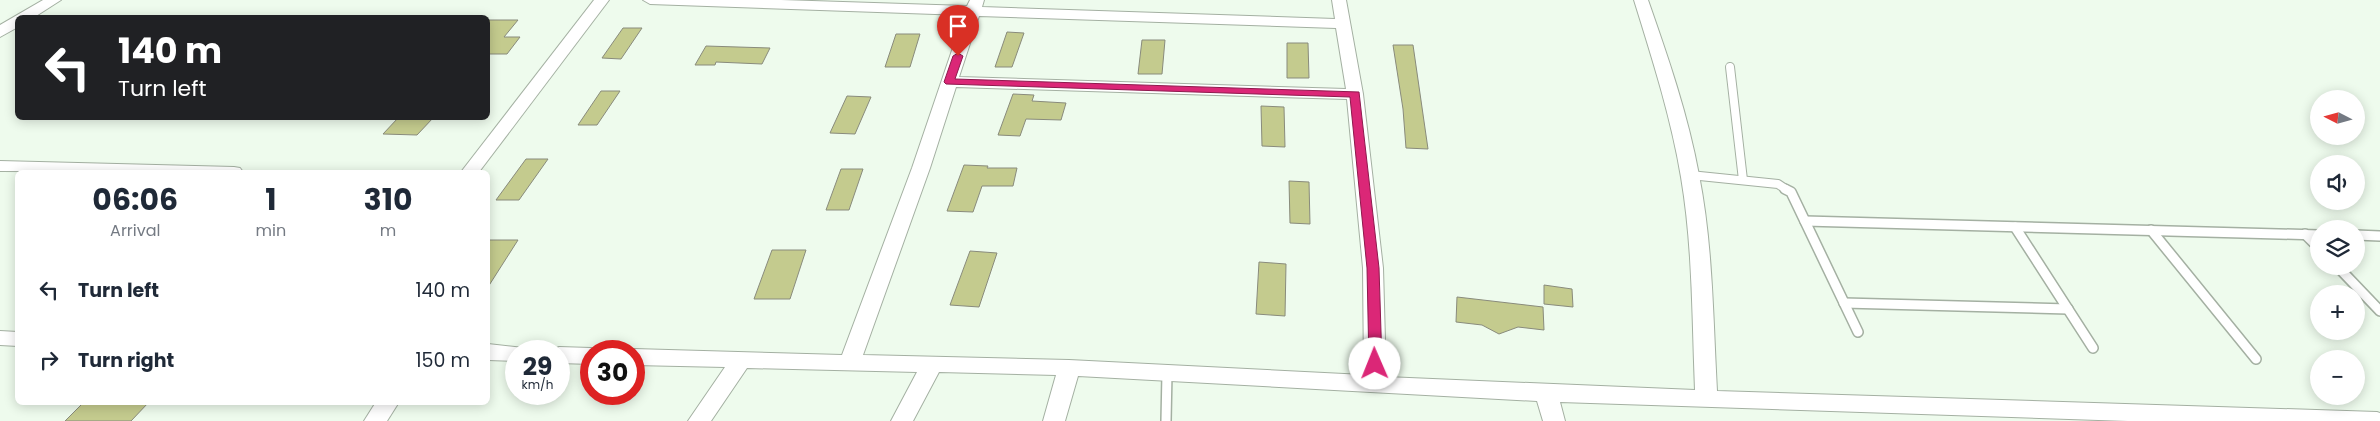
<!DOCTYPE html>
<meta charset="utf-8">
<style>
:root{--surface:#fff;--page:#f6f6f7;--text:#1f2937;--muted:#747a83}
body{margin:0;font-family:Poppins,sans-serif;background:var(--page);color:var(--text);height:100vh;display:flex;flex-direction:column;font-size:19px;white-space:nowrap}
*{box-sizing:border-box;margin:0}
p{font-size:16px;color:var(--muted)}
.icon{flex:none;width:28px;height:28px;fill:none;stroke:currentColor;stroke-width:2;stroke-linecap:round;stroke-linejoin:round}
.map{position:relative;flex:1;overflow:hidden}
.side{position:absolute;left:15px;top:170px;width:475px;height:235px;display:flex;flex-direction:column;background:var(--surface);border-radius:8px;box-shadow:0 2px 12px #0003}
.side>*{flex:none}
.guide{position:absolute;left:15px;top:15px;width:475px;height:105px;border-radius:8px;box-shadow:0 2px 12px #0003;background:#202124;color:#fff;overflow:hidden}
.needle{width:32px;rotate:276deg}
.controls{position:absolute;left:2310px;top:90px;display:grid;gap:10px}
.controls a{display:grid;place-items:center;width:55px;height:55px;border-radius:50%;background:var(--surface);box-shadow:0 2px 12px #0003;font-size:25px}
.speed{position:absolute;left:505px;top:340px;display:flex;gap:10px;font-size:25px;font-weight:700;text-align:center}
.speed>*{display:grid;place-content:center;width:65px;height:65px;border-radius:50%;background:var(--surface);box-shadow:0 2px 12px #0003;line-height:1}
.speed small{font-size:12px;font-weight:400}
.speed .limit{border:8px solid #d22;background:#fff;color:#111}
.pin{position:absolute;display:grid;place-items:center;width:42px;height:42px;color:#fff;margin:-51px -21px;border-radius:50% 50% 50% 0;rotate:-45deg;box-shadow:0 0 5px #0007}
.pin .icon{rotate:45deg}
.me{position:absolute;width:55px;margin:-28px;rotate:359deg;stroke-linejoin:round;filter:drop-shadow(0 0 4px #0008)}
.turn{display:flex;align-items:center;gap:18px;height:105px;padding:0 20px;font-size:22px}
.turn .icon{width:65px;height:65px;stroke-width:2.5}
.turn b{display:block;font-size:35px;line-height:42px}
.eta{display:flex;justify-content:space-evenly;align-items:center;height:85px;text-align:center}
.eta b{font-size:30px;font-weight:700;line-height:35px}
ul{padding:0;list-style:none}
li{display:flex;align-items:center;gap:15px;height:70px;padding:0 20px}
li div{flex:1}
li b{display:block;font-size:19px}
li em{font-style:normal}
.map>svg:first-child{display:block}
.building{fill:#c4cb8e;stroke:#898b7c}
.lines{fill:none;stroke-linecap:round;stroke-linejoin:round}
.lane-far1-casing{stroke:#a4b0a2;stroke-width:10}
.lane-casing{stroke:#a4b0a2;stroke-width:12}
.street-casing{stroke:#a4b0a2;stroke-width:2}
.lane-far1{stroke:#fff;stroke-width:8}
.lane{stroke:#fff;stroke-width:9}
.street{fill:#fff;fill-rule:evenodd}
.route{fill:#db2777;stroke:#8e194d}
</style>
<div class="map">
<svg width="2380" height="421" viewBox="0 0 2380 421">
<rect width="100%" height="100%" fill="#eefbed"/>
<g class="building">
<path d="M488 20H518L504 37H520L507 54H489L488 55Z"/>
<path d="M623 28H642L621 59 602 58Z"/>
<path d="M1007 32 1024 33 1012 67H995Z"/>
<path d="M896 34H920L910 67H885Z"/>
<path d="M1142 40H1165L1162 74H1138Z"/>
<path d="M1287 43H1308L1309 78H1287Z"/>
<path d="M1393 45H1413L1428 149 1406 148 1403 109Z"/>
<path d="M706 46 770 48 762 64 716 62 715 65H695Z"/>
<path d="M601 91H620L597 125H578Z"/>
<path d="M1013 94 1034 95 1032 101 1066 103 1061 120 1026 119 1020 136 998 135Z"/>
<path d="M847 96 871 97 855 134 830 133Z"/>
<path d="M1261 106 1284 107 1285 147 1262 146Z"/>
<path d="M398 118H433L417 135 383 134Z"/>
<path d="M526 159H548L519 200H496Z"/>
<path d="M964 165 988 166 987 168H1017L1013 186H982L973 212 947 211Z"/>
<path d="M841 169H863L849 210H826Z"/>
<path d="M1289 181 1309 182 1310 224 1290 223Z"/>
<path d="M488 240H518L488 287Z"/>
<path d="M772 250H806L790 299H754Z"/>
<path d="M970 251 997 253 979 307 950 305Z"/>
<path d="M1259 262 1286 264 1285 316 1256 314Z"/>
<path d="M1544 285 1572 289 1573 307 1544 304Z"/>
<path d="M1457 297 1543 307 1544 330 1518 327 1499 334 1482 325 1456 322Z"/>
<path d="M84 402H149L131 421H65Z"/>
</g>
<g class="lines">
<defs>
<g id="lane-far1">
<path d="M1730 67 1743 180"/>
<path d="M1690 175 1778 184 1787 190"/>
</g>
<g id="lane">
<path d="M1785 189 1791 192 1858 332"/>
<path d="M1805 221 2319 235"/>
<path d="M2015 227 2093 348"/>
<path d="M2151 230 2256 359"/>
<path d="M2305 234 2319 248"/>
<path d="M2356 235 2380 236"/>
<path d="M2337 266 2380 311"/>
<path d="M1844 303 2068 309"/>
<path d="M1166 421 1167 373"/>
</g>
<g id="street">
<path d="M43 0H61L33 18H18V27L0 37V25Z"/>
<path d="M594 0H609L479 172H461Z"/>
<path d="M643 0H781L967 6 970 0H984L982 7 1335 19 1332 0H1346L1363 94 1383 268 1386 377 1695 390C1692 319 1693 247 1681 177 1671 117 1652 58 1634 0H1648C1668 57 1688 115 1699 175 1713 246 1713 319 1717 391L2377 412 2380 413V421H2128L1560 402 1565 421H1543L1537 401 1078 376 1065 421H1043L1056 375 939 372 913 421H891L917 372 747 368 711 421H688L725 367 634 365V351H628L634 349 842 355 912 168 964 15 650 4ZM979 16 1336 28 1346 89 959 77ZM956 87 1347 99 1363 268 1364 375 1069 360 863 355 930 168Z"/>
<path d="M0 161 234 167 240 168 243 172 0 171Z"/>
<path d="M0 331 18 332V346L0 345Z"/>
<path d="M488 344 524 348 526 351H516V361L488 360Z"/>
<path d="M559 347 591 348 599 351H591V364L559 363V351H551Z"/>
<path d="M376 402H399L387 421H364Z"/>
</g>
</defs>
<use href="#lane-far1" class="lane-far1-casing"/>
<use href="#lane" class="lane-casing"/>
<use href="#street" class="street-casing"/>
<use href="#lane-far1" class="lane-far1"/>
<use href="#lane" class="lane"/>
<use href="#street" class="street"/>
</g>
<path class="route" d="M958 53 963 56 955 79 1359 92 1379 268 1382 364 1380 368 1375 369 1369 364 1367 268 1350 97 946 84 944 82 953 56Z"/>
</svg>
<div class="controls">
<a><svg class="needle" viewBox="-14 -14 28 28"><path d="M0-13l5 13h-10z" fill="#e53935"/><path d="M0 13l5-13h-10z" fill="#747a83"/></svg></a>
<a><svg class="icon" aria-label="sound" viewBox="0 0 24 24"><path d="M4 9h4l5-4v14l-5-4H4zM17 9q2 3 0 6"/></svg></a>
<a><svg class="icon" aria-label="layers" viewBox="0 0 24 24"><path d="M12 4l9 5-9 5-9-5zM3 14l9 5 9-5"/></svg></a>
<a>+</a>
<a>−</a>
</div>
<div class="speed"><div>29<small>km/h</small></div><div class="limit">30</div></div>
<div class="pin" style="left:958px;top:56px;background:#d93025"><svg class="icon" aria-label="arrive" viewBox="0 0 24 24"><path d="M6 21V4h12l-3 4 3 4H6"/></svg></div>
<svg class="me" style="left:1375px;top:364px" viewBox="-20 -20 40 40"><circle r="19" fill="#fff"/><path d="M0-13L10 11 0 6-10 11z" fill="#db2777"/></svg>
<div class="guide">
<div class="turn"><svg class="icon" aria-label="left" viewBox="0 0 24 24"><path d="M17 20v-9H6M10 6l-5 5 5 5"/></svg><div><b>140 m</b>Turn left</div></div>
</div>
<section class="side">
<div class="eta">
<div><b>06:06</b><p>Arrival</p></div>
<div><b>1</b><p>min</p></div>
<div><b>310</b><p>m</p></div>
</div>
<ul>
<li><svg class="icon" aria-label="left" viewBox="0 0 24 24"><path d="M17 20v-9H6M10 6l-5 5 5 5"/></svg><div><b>Turn left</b></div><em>140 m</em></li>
<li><svg class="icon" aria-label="right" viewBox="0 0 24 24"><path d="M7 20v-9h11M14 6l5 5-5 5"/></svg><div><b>Turn right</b></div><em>150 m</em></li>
</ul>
</section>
</div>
